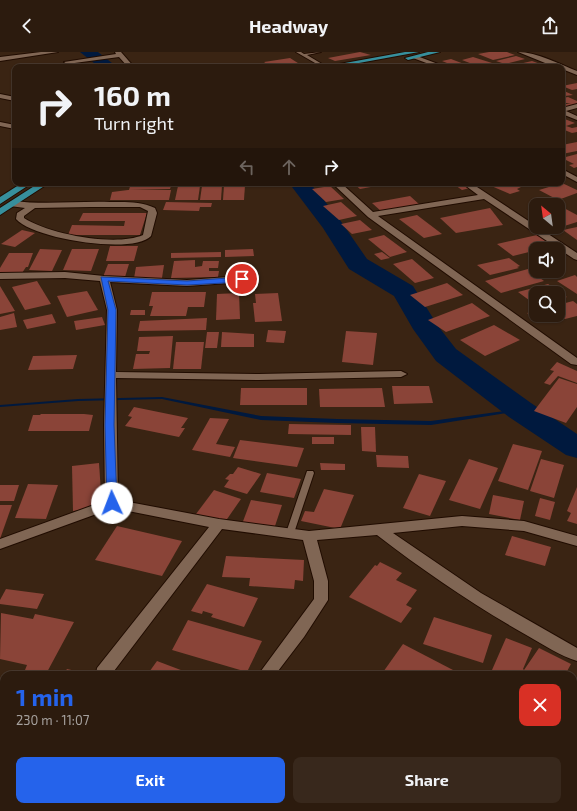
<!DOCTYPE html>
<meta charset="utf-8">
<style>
:root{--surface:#2c1b0e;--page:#38281c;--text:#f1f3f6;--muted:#a6a19e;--line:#48392e;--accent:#2563eb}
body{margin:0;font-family:"Exo 2",sans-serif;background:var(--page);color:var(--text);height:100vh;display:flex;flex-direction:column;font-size:15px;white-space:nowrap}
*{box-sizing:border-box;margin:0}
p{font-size:13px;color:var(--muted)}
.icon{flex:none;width:22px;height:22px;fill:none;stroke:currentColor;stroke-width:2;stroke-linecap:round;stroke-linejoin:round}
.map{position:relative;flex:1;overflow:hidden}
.drawer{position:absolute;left:0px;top:619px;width:577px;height:140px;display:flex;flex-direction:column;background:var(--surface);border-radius:12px 12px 0 0;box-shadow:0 1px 3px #0004,0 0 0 1px var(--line)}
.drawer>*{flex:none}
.guide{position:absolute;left:12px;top:12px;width:553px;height:122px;border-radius:8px;box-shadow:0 1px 3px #0004,0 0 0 1px var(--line);background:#2c1b0e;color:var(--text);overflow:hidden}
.needle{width:26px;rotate:331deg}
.controls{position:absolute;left:529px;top:146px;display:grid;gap:8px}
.controls a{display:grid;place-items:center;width:36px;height:36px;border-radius:8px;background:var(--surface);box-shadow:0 1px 3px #0004,0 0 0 1px var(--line);font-size:20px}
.pin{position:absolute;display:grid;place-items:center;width:34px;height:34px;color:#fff;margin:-17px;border:2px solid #fff;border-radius:50%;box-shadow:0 1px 4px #0007}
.me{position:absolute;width:44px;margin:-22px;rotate:358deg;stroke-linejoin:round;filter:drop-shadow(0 0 3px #0008)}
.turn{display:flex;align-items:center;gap:14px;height:84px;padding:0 16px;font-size:18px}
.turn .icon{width:52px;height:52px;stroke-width:2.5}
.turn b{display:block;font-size:28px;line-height:34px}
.lanes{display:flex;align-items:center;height:38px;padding:0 16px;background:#0003;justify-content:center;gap:20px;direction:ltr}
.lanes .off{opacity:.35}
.round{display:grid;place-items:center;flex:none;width:42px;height:42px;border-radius:8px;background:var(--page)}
.summary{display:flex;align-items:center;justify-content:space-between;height:68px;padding:0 16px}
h1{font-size:24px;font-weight:700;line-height:30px;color:var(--accent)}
.action{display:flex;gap:8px;margin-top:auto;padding:8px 16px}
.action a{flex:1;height:46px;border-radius:8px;background:var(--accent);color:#fff;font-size:16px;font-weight:700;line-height:46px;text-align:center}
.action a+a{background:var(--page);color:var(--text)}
header{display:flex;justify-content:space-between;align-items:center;height:52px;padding:0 16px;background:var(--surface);font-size:18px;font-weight:700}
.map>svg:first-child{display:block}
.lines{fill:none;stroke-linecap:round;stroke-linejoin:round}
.stream{fill:#00193e;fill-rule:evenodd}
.river{fill:#00193e;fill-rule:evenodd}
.building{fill:#8a4438}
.lane-casing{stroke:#200c00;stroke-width:2}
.street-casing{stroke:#200c00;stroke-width:2}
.primary-casing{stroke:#200c00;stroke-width:2}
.lane{fill:#806654;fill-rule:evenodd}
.street{fill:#806654;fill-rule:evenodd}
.primary{fill:#378f9c;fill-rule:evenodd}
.route{fill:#2563eb;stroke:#184099}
</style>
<header><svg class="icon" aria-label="back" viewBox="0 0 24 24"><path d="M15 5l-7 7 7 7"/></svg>Headway<svg class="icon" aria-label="share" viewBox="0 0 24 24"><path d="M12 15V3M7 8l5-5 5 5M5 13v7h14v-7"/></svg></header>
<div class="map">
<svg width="577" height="759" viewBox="0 0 577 759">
<rect width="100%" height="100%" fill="#3a2413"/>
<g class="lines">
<path class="stream" d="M162 345 261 364 337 367 431 369 520 357 522 358 520 359 431 373 337 371 261 368 162 347 78 349 0 355V353L78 347Z"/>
<g class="river">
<path d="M80 0H98L117 15H99Z"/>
<path d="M289 131H310L340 168 367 207 413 234 438 274 456 297 531 351 577 382V406L566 403 509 365 436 309 413 277 394 244 349 217 323 176Z"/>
</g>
</g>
<g class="building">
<path d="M360 0 371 3 335 9 328 6Z"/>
<path d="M489 0H507L515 3 493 8 478 2Z"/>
<path d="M516 4 525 7 505 12 496 9Z"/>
<path d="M473 5 492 11 480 15 462 8Z"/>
<path d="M290 6 301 13 271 15 264 10Z"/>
<path d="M451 7 472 15H457L442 9Z"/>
<path d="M532 9 543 13 534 15H506Z"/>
<path d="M577 31V37L572 38 562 34Z"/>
<path d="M562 38 573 43 565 44 562 43Z"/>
<path d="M568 45 577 49V56L571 58 562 54V53L571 51H562V46Z"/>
<path d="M562 66 575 71 566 74 572 76 577 75V80L572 81 562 77Z"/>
<path d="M577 90V99L562 102V93Z"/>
<path d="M577 102V115L574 116 569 113 574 112 562 106Z"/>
<path d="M131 131H172L170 137 129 138Z"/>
<path d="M353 131H387V132L360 137Z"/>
<path d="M452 131H462L470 136 462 138Z"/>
<path d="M495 131H524L527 132 517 137 520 139 510 142 489 133Z"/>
<path d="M562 131 577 138V141L558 148 539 138Z"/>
<path d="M222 133 221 148H200L202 134Z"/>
<path d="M224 133H245L244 148H223Z"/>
<path d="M178 134H200L198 148H175Z"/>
<path d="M330 134 344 147 326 150 312 137Z"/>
<path d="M128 138H171L169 148H110L112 140Z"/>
<path d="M410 144 420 153 382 160 372 151Z"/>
<path d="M166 150 212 151 211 155H200L199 159 163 158Z"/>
<path d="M341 150 357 164 339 168 323 154Z"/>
<path d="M562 155 577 163V170L558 176V157Z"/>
<path d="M490 156 503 173 456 181 440 166Z"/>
<path d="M83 161H147L140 183H68L72 173 124 174 125 169H79Z"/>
<path d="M417 163 442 182 424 186 399 167Z"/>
<path d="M360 168 372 178 352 182 341 172Z"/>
<path d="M577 175V188L563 178Z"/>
<path d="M22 178 35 181 15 195 1 192Z"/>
<path d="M384 183 407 200 390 205 368 187Z"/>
<path d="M537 183 553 194 513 204 497 192Z"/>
<path d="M110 194H138L134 209H106Z"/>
<path d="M40 197 62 198 52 219 29 218Z"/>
<path d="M72 197H99L91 219 63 218Z"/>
<path d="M253 197 254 204 225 205V198Z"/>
<path d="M221 200V205L171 206V201Z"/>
<path d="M382 200 390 206 381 208 374 202Z"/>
<path d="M9 201H33L28 215H26L22 221 0 220V216Z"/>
<path d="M509 206 520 214 517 215 519 216 490 223 477 213Z"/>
<path d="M412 207 434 226 415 231 393 212Z"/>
<path d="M195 208V215L202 214 203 209H219L218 216H209V219H219L218 225 171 226 174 209Z"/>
<path d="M108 212H129L125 225H103Z"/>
<path d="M164 213 162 226H134L136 215Z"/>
<path d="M528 217 544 229 501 241 485 229Z"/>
<path d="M575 223 577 225V242L557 229Z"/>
<path d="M37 229 51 252 25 258 12 235Z"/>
<path d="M447 231 463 243 425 255 410 243Z"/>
<path d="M548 232 567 245 558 248V241H536V250L533 251 518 240Z"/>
<path d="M0 234 15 259 0 262Z"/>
<path d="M87 239 98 258 67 265 57 244Z"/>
<path d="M152 240H206L204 255H188L186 264H150L153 254H149Z"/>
<path d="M239 241 240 267 216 268 217 242Z"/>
<path d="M278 241 282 269 255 270 253 251H256L255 242Z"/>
<path d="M573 249 577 252V264L565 267 562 265 540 271 527 261 536 259V263H558V253Z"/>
<path d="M472 251 490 264 446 280 428 268Z"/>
<path d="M131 258H145V263H130Z"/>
<path d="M14 261 17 275 0 278V265Z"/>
<path d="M52 262 56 271 27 277 23 268Z"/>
<path d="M102 265 105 273 76 278 74 269Z"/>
<path d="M207 266 206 278 138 279 140 269Z"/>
<path d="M494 273 520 288 485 304 460 288Z"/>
<path d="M268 278 286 279 284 291 266 290Z"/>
<path d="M346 279 377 281 373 313 342 310Z"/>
<path d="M207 280H219L217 296H205Z"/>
<path d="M222 280 254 282V295H221Z"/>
<path d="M173 284 170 316 133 317 136 302H149L150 299H137L139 285Z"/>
<path d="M176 290H204L201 317H173Z"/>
<path d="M77 303 73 317 28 318 33 304Z"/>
<path d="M557 310 577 319V331L558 324 550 333 544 331 554 319 550 318Z"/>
<path d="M559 326 577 332V355L566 371 534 359Z"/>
<path d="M392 334H429L433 351 394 352Z"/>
<path d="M241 336H307V353H240Z"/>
<path d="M382 336 385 355H320L319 337Z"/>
<path d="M134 355 188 366 181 376H185L179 385 125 374 132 365 128 364Z"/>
<path d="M41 362H84L93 363 89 379H28L33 363H40Z"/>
<path d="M210 366 229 367 216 392 235 395 230 405 192 398Z"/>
<path d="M289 372 351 373V383L288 382Z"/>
<path d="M361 375H375L376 400 362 399Z"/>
<rect x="312" y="385" width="22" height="7"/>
<path d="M240 388 304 396 297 415 233 406Z"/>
<path d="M513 392 542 399 528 438 498 429Z"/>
<path d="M376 403 408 404 409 416 377 415Z"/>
<path d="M469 407 498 416 480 457 449 448Z"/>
<path d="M541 407 564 413 554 446 530 439Z"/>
<path d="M99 411 102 455 73 459 72 414Z"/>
<path d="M320 411 345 412V418H321Z"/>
<path d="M238 415 261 422 247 442 224 435 229 428 225 427 230 422H233Z"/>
<path d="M267 421 301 427 294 446 260 440Z"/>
<path d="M419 422 446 429 430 464 403 456Z"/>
<path d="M28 432 58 433 46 467 15 466Z"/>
<path d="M0 433H19L14 449H0Z"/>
<path d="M577 435V472L567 469 571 461 567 459Z"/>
<path d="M324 437 354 443 340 477 301 469 305 459 314 460Z"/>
<path d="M214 438 241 447 225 470 196 462Z"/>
<path d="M493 443 524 449 520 468 489 462Z"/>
<path d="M540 446 555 450 550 468 535 464Z"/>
<path d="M251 448 282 453 274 477 242 472Z"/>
<path d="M0 453H12L0 487Z"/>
<path d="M117 474 182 489 162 524 95 508Z"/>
<path d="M512 484 551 495 545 514 505 503Z"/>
<path d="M226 504 304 508 303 529 295 528 294 537 249 534 250 526 222 525Z"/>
<path d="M380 510 402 521 396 528 417 538 406 553 412 556 401 571 349 545 375 513 377 514Z"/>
<path d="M207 532 258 546 244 575 211 565 213 562 203 559 202 562 191 559Z"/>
<path d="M6 537 44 542 37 557 0 552V548Z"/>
<path d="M1 561 33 567 35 562 74 570 46 622 25 618 27 613 0 607Z"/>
<path d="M434 565 492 583 483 611 423 592Z"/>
<path d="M188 568 262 589 247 620 172 598Z"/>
<path d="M506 586 532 596 523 617 524 618 539 596 571 612 565 623H500L492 618Z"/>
<path d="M403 592 453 618 450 623H381Z"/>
<path d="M157 609 194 623H147Z"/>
<path d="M67 617 89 622V623H63Z"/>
<path d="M4 651V689L0 688V657Z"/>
<path d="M0 701 4 702V740L1 744Z"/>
<path d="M80 755H101L109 759H77Z"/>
<path d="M116 755H155L152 759H124Z"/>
<path d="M223 755H292L297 759H220Z"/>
<path d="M324 755H343L340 759H330Z"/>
<path d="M377 755H391L396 759 400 755 405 759H373Z"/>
<path d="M422 755H504L501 759H426Z"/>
</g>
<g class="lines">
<defs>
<g id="lane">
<path d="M296 0H301L304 2 321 0 307 3 327 15H322Z"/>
<path d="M307 419H313L314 421 294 481 293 483H287L286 481Z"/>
</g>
<g id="street">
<path d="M41 0H58L0 9V5Z"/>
<path d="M115 0H121L134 15H128L119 5 67 12 64 10 116 2Z"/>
<path d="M518 0C537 0 559 12 577 19V23L562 17V15H555Z"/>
<path d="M413 4H417L446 15H437L413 6Z"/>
<path d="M0 42 15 45V49L0 46Z"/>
<path d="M577 52V56L566 59 577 64V68L562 62V56Z"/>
<path d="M0 70 15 73V77L0 74Z"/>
<path d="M562 117 577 125V130L562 122Z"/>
<path d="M332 131H341L373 160 478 143 462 131H471L577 201V208L574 207 484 147 378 164 577 306V313L571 312 368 165Z"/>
<path d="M13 149C45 153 77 149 110 150 126 150 140 149 155 156L157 161 151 184C134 203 33 187 16 167L17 161 25 156 10 154V150ZM91 155H140L148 159 143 183C115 195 49 182 24 166V164L35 156Z"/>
<path d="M65 220 104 224 187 228 242 224 247 227 242 230 187 234 110 230 117 258 116 320 259 322 401 319 407 322 401 325 259 328 116 326 118 448 219 467 309 479 462 464 524 469 577 484V494L524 479 462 474 393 481 481 541 577 596V609C560 604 544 593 528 584 475 554 425 520 377 483L317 488 328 529V548L304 585 275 623H258L314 547V529L303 488 222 477 111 623H96L97 616 209 475 113 456 0 497V487L105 449 104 373 107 258 100 229 65 226 0 227V221Z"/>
<path d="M577 636V655L573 656V638Z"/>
<path d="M158 755H177L175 759H156Z"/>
<path d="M504 755H522L520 759H502Z"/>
</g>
<g id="primary">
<path d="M405 0H419L337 15H323Z"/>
<path d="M428 0H440L408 8 405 6Z"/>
<path d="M22 131H32L0 152V145Z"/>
<path d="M39 131H49L0 163V156Z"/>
</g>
</defs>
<use href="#lane" class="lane-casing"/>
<use href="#street" class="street-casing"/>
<use href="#primary" class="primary-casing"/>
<use href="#lane" class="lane"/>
<use href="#street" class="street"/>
<use href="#primary" class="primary"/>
</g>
<path class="route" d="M101 225 187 229 242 225 245 227 242 230 187 233 108 229 116 258 114 373 117 451 112 454 107 451 105 373 108 258Z"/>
</svg>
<div class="controls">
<a><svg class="needle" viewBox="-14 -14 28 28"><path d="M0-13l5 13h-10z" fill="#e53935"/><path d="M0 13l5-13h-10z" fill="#a6a19e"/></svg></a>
<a><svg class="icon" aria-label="sound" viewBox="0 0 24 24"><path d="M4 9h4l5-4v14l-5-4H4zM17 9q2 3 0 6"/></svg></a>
<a><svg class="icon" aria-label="search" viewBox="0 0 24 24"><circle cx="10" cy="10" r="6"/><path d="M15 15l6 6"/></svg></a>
</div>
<div class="pin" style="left:242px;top:227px;background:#d93025"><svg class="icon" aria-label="arrive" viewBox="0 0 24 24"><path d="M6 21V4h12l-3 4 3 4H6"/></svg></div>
<svg class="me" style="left:112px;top:451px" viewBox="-20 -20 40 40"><circle r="19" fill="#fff"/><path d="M0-13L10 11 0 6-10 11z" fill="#2563eb"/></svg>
<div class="guide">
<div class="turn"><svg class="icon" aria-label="right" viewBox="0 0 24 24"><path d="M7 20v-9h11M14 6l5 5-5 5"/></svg><div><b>160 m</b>Turn right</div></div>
<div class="lanes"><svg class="icon off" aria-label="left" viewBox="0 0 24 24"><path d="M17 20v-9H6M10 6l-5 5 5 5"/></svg><svg class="icon off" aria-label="ahead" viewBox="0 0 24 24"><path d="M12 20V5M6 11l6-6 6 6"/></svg><svg class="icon" aria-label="right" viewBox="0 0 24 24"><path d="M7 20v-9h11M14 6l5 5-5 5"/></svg></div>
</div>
<section class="drawer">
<div class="summary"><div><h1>1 min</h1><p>230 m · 11:07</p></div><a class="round" style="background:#d93025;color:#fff"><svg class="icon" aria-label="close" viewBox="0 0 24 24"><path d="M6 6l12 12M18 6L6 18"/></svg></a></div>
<div class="action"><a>Exit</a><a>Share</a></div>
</section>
</div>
